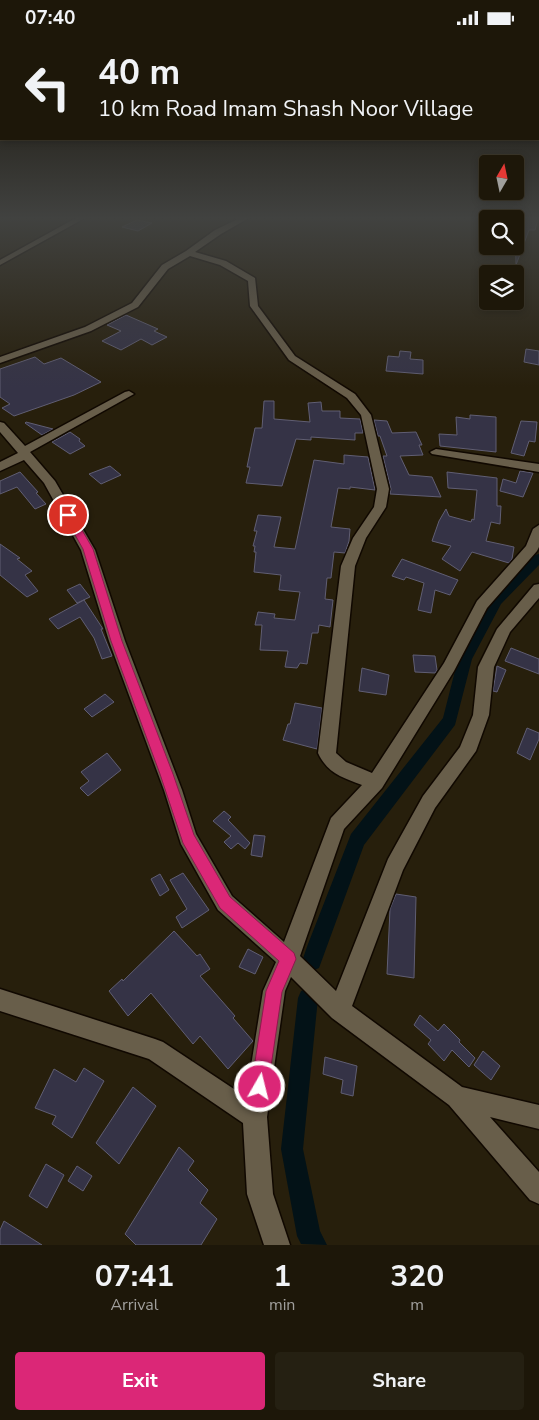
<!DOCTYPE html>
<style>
:root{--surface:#1d1709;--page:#252012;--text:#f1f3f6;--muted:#a09f9c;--line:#3b362a;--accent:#db2777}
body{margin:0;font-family:"Nunito Sans",sans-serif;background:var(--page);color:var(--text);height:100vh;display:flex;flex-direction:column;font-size:19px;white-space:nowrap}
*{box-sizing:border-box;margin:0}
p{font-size:16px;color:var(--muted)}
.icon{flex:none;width:28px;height:28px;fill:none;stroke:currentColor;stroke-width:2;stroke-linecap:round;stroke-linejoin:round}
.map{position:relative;height:1210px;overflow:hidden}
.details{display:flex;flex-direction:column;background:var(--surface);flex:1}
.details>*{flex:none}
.top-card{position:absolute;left:0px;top:0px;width:540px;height:105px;box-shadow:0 2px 8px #0003,0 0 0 1px var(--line);background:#1d1709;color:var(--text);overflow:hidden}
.needle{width:32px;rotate:9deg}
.tools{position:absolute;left:479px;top:120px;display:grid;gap:10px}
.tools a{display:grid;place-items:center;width:45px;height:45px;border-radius:5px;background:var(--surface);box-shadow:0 2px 8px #0003,0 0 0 1px var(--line);font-size:25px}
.pin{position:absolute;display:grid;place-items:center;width:42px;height:42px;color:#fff;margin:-21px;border:2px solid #fff;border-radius:50%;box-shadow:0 1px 5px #0007}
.me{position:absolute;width:55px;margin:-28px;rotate:8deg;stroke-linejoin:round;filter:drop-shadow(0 0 4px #0008)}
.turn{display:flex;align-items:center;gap:18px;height:105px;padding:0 15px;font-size:22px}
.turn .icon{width:65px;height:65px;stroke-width:2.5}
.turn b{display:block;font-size:35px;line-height:42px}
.eta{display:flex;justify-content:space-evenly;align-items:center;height:85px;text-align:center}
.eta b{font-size:30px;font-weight:700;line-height:35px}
.cta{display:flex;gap:10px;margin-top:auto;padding:10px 15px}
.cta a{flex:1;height:58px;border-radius:5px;background:var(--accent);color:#fff;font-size:20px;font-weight:700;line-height:58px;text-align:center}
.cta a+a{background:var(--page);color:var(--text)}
.status{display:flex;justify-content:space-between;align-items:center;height:35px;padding:0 25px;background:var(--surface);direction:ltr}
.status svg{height:14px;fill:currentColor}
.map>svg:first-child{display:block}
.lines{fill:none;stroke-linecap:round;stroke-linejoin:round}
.canal{fill:#031217;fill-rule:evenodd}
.building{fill:#353346;stroke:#605e73}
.minor-casing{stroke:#100800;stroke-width:3}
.minor{fill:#685e4a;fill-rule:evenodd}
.route{fill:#db2777;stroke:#8e194d}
</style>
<div class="status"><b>07:40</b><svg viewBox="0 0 49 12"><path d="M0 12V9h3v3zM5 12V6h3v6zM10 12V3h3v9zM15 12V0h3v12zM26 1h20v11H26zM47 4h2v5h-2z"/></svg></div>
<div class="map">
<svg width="539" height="1210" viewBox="0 0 539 1210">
<rect width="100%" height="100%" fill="#271f0c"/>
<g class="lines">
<g class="canal">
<path d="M539 519V530L501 569 472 624 455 690 364 810 319 933 312 936 305 933 302 926 308 909 351 799 443 683 458 624 489 566 535 520Z"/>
<path d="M308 953 315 956 318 963 303 1114 320 1196 327 1210 301 1209 297 1201 281 1114 298 963 301 956Z"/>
</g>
</g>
<g class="building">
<path d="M515 183 538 184 535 195H529L516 230Z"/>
<path d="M137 185 152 188 138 196 122 192Z"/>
<path d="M126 280 158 294 154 296 167 302 152 310 141 304 121 315 102 306 121 296 107 290Z"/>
<path d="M526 314 539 316V330L524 327Z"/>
<path d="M400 316 411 317 410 324 423 325V339L386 336 388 321 399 322Z"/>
<path d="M35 322 44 329 61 323 101 347 74 360 14 381 2 373 10 369 0 362V334Z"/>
<path d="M264 366H274V384L310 387 308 368 321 367 322 376H340V383L360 384 363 398H355V405L311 402V405L296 404 282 451 246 448 250 432H247L255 393H262Z"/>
<path d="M470 380 496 382V417L440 411 439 399 457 400 456 382 470 384Z"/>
<path d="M374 385 387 386 392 398 416 397 422 410H419L423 420 400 421 409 440 432 442 441 462 390 459 391 454 383 421H387L380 401H378Z"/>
<path d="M521 386 537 387 535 407 529 406 524 421 511 418Z"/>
<path d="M26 387 53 394 42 400 25 388Z"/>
<path d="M70 397 80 404 79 406 85 411 70 419 52 407Z"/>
<path d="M344 420 368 422 375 455 350 452V454L338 453 331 492 350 494 349 506 345 518 334 517 331 543H327L325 564 333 565 330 592 319 590 318 598H312L307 629 300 628 297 633 285 632 288 616 260 615 262 590H255L258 577 275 579 274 583 295 585 300 557 279 555 281 540 254 537 256 517H254L255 511H253L257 496H254L258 480 281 482 274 512 295 514 314 425 344 429Z"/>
<path d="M110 431 121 440 101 449 89 439Z"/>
<path d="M520 436 533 438 523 462 500 456 503 444 516 448Z"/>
<path d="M20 437 38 457 36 458 46 469 35 474 17 452 0 459V446Z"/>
<path d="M447 437 497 443V471H501L500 489 491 487 486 506 514 512 512 524 509 528 472 517 460 536 442 524 451 511 432 506 439 486 446 474 449 481 471 487 472 484 474 485 477 455 448 453Z"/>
<path d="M0 509 20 523 17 524 32 536 25 540 38 556 27 562 0 540Z"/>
<path d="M402 524 458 545 450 560 435 555 431 578 418 575 424 548 406 542 404 545 392 541Z"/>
<path d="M80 549 90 562 77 568 67 555Z"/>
<path d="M84 565 103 594H101L112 621 102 624 94 603 80 582 58 594 49 584Z"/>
<path d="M511 613 539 624V639L505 626Z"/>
<path d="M413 620 435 621 437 635 435 638 415 637Z"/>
<path d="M497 631 506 635 497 657 493 656Z"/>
<path d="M362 633 389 640 386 660 359 656Z"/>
<path d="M105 659 114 667 92 682 84 674Z"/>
<path d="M295 668 322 673 317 714 283 705 288 689H290Z"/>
<path d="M527 693 539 698V704L530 725 517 718Z"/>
<path d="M107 718 121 735 88 761 80 753 89 746 81 737Z"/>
<path d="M224 776 231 782 228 785 250 808 245 814 238 808 231 814 224 807 231 801 213 786Z"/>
<path d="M254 800 265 801 262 822 251 820Z"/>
<path d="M183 838 209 875 182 893 176 882 187 874 170 845Z"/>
<path d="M160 839 169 855 160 861 151 844Z"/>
<path d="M396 859 416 862 414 943 387 939 390 874Z"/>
<path d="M174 896 197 921 200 919 210 934 200 941 235 981 233 983 253 1006 228 1034 200 1001 193 1009 151 958 128 981 109 956 122 944 123 946Z"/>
<path d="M248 914 263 922 255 939 239 932Z"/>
<path d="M420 980 438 996 444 989 460 1005 459 1007 475 1023 469 1032 452 1015 444 1026 428 1009 431 1005 414 990Z"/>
<path d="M483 1016 500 1031 491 1045 474 1030Z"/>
<path d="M325 1022 357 1031 353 1061 341 1058 343 1045 323 1039Z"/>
<path d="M84 1033 104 1046 72 1103 52 1089 56 1081 35 1073 54 1034 76 1047Z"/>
<path d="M133 1052 156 1071 119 1129 96 1108Z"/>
<path d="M179 1112 194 1126 188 1135 208 1155 200 1168 217 1184 201 1210H136L125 1199Z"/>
<path d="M46 1129 64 1140 47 1173 29 1161Z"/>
<path d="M77 1131 92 1141 83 1156 68 1146Z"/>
<path d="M4 1186 42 1210H0V1195Z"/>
</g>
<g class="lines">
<defs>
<g id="minor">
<path d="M76 183H85L0 230V225Z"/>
<path d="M240 183H249L221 199 195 217 226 226 255 243 258 271 295 321 355 359 371 380 389 454 386 472 366 503 355 531 336 718 346 727 372 738 444 628 477 566 526 511 533 494 539 490V512L537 516 487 573 454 636 382 753 344 794 300 921 336 956 388 824 423 761 460 712 473 680 478 632 497 594 534 550 539 549V563L510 597 494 632 489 680 476 716 435 773 403 835 352 971 462 1052 539 1070V1094L490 1082 539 1137V1169L530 1165 449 1070 332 983 291 942 285 956 267 1082 273 1159 290 1210H264L247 1159 243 1088 149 1024 0 976V954L155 1004 163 1007 246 1062 263 956 276 927 218 875 181 809 164 755 109 606 81 515 44 448 24 425 0 436V427L18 418 0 397V387L4 388 25 411 125 357 129 356 134 359 30 417 55 446 95 515 125 606 182 755 196 799 232 861 284 907 331 783 362 750C342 742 328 739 318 718L341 531 353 503 374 472 377 454 361 380 347 363 289 325 250 271 248 246 220 230 190 221 168 234 138 272 91 296 0 328V322L85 292 132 268 162 230 186 216 215 195Z"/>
<path d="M436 414 539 429V437L432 419 430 417Z"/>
</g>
</defs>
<use href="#minor" class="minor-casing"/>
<use href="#minor" class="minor"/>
</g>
<linearGradient id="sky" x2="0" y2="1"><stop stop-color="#151107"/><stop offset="0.52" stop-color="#414240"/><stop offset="1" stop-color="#414240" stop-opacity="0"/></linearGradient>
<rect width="539" height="352" fill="url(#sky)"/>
<path class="route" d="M68 477 72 478 93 514 122 606 173 739 194 800 230 862 294 918 296 924 282 957 268 1052 266 1059 260 1061 253 1059 251 1052 266 956 279 926 220 873 183 808 160 739 111 606 83 514 64 480Z"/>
</svg>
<div class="tools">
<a><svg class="needle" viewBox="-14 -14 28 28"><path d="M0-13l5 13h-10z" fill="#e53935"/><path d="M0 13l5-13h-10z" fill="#a09f9c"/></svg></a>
<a><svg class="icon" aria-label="search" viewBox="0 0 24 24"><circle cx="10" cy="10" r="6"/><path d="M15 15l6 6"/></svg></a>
<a><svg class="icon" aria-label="layers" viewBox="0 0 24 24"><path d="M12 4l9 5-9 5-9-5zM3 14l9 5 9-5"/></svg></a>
</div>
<div class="pin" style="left:68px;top:480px;background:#d93025"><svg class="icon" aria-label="arrive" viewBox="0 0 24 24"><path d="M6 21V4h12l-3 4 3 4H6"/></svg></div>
<svg class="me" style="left:260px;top:1052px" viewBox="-20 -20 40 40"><circle r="17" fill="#db2777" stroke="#fff" stroke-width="3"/><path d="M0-11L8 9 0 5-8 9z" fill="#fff"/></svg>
<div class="top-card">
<div class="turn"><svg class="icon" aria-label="left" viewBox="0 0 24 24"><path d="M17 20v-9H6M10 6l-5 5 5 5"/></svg><div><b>40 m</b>10 km Road Imam Shash Noor Village</div></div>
</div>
</div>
<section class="details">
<div class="eta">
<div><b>07:41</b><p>Arrival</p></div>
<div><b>1</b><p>min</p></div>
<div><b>320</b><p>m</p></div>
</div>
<div class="cta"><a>Exit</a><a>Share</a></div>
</section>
